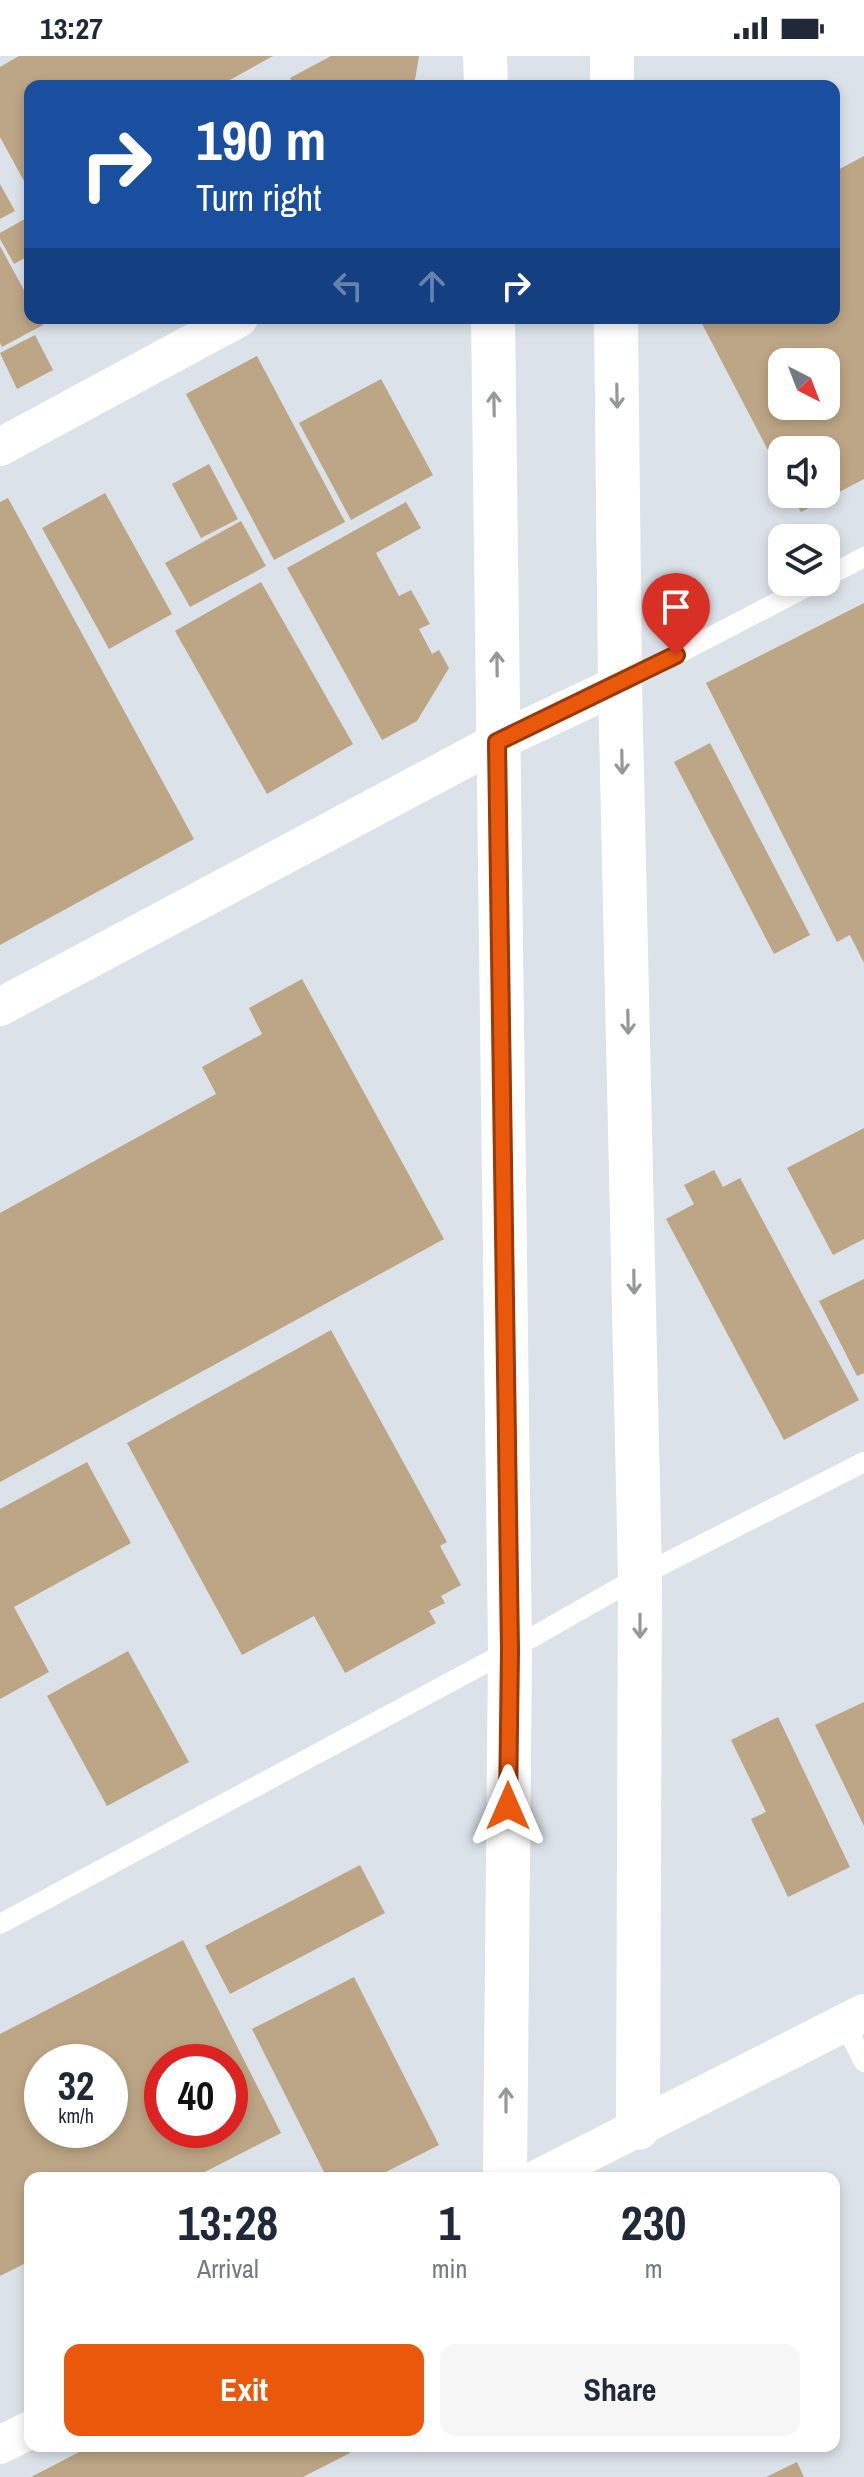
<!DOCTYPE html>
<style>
:root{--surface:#fff;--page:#f6f6f7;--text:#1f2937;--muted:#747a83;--accent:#ea580c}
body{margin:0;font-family:"Archivo Narrow",sans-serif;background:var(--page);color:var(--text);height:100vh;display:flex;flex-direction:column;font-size:30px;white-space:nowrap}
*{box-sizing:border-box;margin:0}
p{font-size:26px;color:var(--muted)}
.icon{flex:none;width:44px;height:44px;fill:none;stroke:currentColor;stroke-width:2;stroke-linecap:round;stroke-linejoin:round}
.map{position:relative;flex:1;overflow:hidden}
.details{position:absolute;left:24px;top:2116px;width:816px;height:280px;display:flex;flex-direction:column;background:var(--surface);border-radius:16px;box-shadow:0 4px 12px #0003}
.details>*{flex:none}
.guide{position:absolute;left:24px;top:24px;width:816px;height:244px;border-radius:16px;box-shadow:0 4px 12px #0003;background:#1a4fa0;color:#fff;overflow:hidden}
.needle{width:52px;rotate:138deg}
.buttons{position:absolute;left:768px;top:292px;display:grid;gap:16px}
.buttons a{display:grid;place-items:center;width:72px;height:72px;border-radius:16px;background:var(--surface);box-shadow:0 4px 12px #0003;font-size:40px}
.speed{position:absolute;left:24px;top:1988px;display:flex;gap:16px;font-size:40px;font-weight:700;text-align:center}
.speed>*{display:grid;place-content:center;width:104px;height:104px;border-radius:50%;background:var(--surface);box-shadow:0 4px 12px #0003;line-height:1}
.speed small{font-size:20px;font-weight:400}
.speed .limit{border:12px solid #d22;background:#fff;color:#111}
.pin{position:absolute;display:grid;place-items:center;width:68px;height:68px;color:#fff;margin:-82px -34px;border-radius:50% 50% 50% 0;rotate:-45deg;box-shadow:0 0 8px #0007}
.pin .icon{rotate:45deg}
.me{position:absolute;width:88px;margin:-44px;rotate:0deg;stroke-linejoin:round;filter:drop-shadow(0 0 6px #0008)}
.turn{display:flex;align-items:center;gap:28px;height:168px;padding:0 40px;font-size:36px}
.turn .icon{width:104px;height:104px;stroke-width:2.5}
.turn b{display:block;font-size:56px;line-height:68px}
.lanes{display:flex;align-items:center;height:76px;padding:0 40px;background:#0003;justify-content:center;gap:40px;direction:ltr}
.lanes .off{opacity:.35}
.eta{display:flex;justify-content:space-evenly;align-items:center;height:136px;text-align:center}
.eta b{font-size:48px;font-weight:700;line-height:56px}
.button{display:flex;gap:16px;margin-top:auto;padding:16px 40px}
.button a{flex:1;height:92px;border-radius:16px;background:var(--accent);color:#fff;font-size:32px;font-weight:700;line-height:92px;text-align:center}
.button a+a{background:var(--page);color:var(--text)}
.status{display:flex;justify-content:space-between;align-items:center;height:56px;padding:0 40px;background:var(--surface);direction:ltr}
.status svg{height:22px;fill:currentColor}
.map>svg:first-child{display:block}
.building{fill:#bda685;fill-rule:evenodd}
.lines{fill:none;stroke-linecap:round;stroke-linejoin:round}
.lane{stroke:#fff;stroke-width:20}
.street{stroke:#fff;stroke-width:38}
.secondary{stroke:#fff;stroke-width:44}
.oneway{stroke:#969798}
.route-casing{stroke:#983908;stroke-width:20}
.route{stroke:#ea580c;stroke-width:14}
</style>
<div class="status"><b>13:27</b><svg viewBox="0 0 49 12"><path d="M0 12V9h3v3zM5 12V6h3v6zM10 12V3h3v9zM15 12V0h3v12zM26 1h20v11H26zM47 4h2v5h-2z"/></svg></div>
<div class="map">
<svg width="864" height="2421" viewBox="0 0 864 2421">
<rect width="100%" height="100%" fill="#dce2e9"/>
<g class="building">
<path d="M19 0H273L219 30H30V136L0 81V11Z"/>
<path d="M331 0H419L414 30H295L290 22Z"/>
<path d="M864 100V423L801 456 791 438H826V394H782V421L699 262H834V116ZM782 306H826V350H782Z"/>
<path d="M0 128 15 155 0 163Z"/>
<path d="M30 160V199L14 208 0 183V177Z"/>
<path d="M0 190 30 245V262H39L43 269 2 291 0 287Z"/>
<path d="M35 279 53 314 17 333 0 297Z"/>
<path d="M257 300 345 466 274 504 186 338Z"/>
<path d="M381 323 433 419 351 464 299 367Z"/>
<path d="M209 408 238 463 201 482 172 428Z"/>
<path d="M105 437 172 558 109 593 42 472Z"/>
<path d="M8 442 194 783 0 889V446Z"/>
<path d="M406 446 421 472 376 497 399 540 411 534 430 568 419 573 432 598 439 594 449 612 417 665 382 684 287 512Z"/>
<path d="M241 465 266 510 190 551 165 507Z"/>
<path d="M261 526 353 688 267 738 175 575Z"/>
<path d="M864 547V907L850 879 837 886 706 627Z"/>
<path d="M710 687 810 879 774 898 674 706Z"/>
<path d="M302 923 444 1183 0 1426V1157L216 1038 202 1011 262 978 249 952Z"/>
<path d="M864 1072V1183L833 1199 787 1112Z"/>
<path d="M714 1114 723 1131 740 1122 859 1344 784 1384 666 1163 694 1148 684 1129Z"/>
<path d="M864 1223V1317L857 1320 819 1245Z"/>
<path d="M331 1274 447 1486 440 1490 461 1529 441 1540 445 1547 429 1555 436 1567 345 1617 314 1560 242 1599 127 1387Z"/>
<path d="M87 1406 131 1487 14 1551 49 1616 0 1643V1453Z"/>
<path d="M128 1595 189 1706 107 1750 47 1640Z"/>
<path d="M864 1646V1770L815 1669Z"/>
<path d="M778 1661 850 1811 788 1841 751 1763 766 1756 731 1684Z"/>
<path d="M360 1809 385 1857 230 1938 205 1890Z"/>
<path d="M183 1884 281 2077 193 2122H30V2205L0 2220V1978ZM42 2006H110V2074H42ZM162 2006H230V2074H162Z"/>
<path d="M354 1921 439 2089 374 2122H327L252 1973Z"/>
<path d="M91 2390H346L350 2397 303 2421H31Z"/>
<path d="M797 2406 804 2421H766Z"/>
</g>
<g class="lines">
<g class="lane">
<path d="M826 521 864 501"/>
<path d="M620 628 816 526"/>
<path d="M0 1868 510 1594 640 1520 864 1406"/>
<path d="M844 1967 864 2006"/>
</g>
<g class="street">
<path d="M0 391 239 262"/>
<path d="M0 951 497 686 620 628"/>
<path d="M539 2122 864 1957"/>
<path d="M0 2389 30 2374"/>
</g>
<g class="secondary">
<path d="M485 0 486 30"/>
<path d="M612 0V30"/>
<path d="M493 262 510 1594 505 2122"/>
<path d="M616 262 620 628 640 1520 638 2072"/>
</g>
</g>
<defs><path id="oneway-shaft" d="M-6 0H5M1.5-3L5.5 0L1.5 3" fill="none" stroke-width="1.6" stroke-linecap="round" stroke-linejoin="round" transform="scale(2)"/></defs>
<g class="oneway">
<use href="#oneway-shaft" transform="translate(617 340) rotate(89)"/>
<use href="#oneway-shaft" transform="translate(494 348) rotate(-91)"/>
<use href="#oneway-shaft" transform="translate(497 608) rotate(-91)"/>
<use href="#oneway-shaft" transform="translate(622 706) rotate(89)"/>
<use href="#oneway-shaft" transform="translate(628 966) rotate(89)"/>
<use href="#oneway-shaft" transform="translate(634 1226) rotate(89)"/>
<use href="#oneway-shaft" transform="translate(640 1570) rotate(90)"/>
<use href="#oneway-shaft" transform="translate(506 2044) rotate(-90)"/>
</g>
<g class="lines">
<defs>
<path id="route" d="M508 1750 510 1594 497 686 676 599"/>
</defs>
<use href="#route" class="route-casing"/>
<use href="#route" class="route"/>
</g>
</svg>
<div class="buttons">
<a><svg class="needle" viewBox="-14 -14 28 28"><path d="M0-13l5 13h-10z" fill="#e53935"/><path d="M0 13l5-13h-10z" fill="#747a83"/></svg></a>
<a><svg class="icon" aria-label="sound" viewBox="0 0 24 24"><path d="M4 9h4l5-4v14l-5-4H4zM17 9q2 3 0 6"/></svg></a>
<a><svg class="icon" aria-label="layers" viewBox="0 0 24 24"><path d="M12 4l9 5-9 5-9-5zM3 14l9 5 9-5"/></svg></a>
</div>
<div class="speed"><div>32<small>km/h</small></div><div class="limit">40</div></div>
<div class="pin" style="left:676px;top:599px;background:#d93025"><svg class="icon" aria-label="arrive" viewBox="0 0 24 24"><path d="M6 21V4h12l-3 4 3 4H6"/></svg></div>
<svg class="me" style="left:508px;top:1750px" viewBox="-20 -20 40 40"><path d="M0-17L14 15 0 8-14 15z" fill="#ea580c" stroke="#fff" stroke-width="4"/></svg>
<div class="guide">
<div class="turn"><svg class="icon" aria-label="right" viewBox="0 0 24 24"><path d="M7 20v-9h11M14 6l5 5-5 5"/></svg><div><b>190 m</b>Turn right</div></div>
<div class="lanes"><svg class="icon off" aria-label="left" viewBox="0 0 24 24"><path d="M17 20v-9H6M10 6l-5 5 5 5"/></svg><svg class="icon off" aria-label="ahead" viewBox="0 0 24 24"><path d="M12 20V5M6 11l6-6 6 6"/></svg><svg class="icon" aria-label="right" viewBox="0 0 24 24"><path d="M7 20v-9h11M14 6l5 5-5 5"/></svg></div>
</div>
<section class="details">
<div class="eta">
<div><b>13:28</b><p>Arrival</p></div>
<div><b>1</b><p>min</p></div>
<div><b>230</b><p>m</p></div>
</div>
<div class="button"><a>Exit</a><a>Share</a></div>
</section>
</div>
